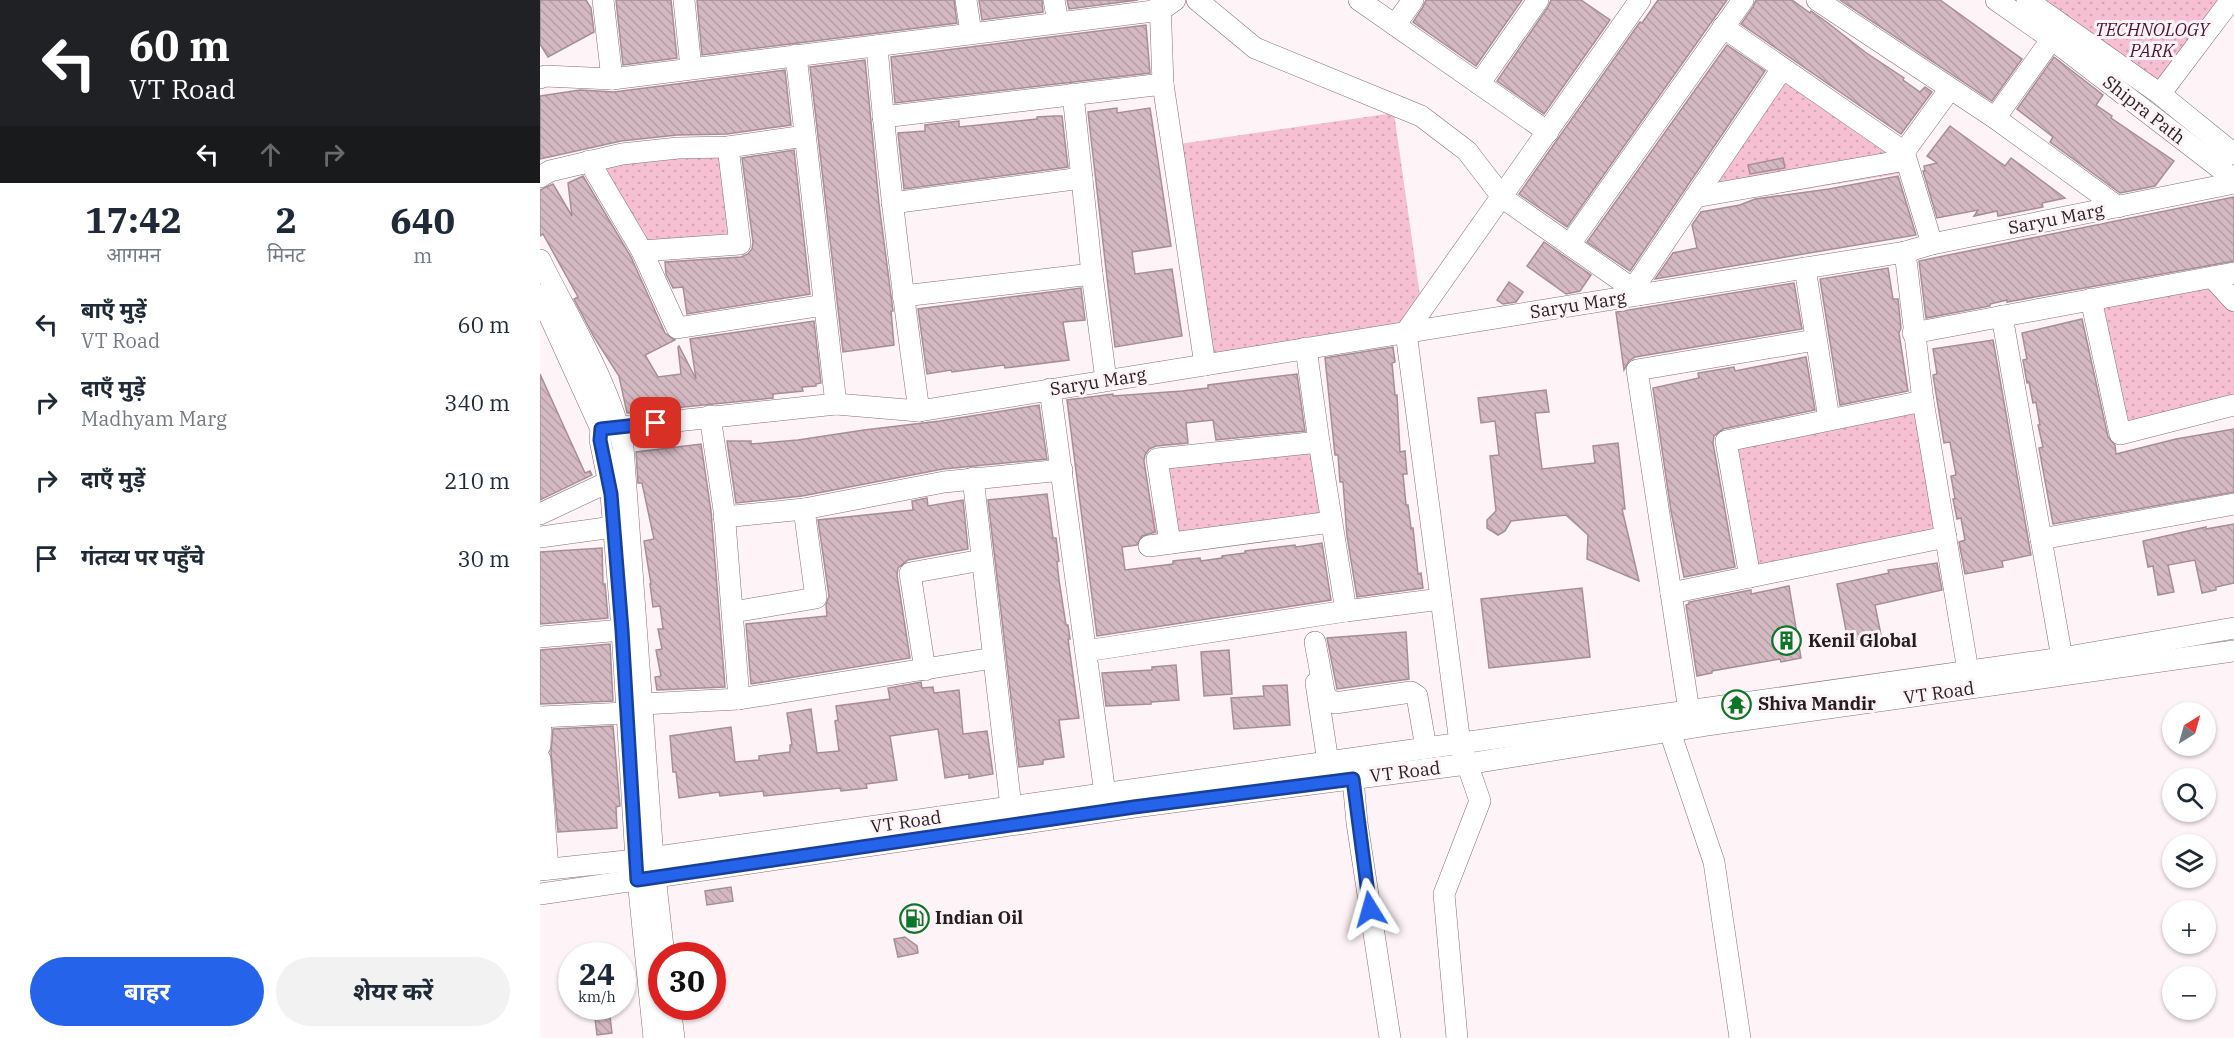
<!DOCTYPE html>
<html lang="hi">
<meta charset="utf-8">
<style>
:root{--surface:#fff;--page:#f2f2f3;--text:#1f2937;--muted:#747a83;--accent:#2563eb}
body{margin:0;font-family:"IBM Plex Serif","Noto Sans Devanagari",serif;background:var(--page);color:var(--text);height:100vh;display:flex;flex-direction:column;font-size:22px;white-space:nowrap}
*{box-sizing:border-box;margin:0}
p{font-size:20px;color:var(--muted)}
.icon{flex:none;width:33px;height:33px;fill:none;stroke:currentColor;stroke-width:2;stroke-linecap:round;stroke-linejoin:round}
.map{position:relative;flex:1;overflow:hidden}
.sheet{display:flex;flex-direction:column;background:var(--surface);width:540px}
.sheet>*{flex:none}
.top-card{background:#202124;color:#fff;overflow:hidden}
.needle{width:39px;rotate:37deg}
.controls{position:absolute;left:1622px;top:702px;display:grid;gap:12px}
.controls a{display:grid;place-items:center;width:54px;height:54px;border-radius:50%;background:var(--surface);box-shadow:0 2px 4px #0004;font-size:30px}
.speed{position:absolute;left:18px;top:942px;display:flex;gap:12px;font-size:30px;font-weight:700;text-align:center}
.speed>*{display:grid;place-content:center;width:78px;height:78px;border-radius:50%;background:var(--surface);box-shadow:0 2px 4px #0004;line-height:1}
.speed small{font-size:15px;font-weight:400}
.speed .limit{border:9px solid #d22;background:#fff;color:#111}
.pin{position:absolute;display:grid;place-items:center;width:51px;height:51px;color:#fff;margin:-26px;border-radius:12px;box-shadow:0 3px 9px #0006}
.me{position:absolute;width:66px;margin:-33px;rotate:352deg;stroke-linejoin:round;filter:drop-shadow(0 0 4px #0008)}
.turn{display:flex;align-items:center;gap:21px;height:126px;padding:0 30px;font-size:27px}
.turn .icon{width:78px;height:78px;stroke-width:2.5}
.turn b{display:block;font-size:42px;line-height:51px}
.lanes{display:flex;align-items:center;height:57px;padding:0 30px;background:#0003;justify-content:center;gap:30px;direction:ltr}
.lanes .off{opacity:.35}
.eta{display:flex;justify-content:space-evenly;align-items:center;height:102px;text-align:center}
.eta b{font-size:36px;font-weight:700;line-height:42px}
.cta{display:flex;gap:12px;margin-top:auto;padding:12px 30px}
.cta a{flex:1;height:69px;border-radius:36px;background:var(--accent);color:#fff;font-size:24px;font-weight:700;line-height:69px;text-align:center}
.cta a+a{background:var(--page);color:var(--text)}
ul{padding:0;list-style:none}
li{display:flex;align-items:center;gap:18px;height:78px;padding:0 30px}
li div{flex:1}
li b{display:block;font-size:22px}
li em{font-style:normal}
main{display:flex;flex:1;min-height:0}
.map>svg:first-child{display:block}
.park{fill:url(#park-dots)}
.building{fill:url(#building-back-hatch);stroke:#a78e96;stroke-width:1.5}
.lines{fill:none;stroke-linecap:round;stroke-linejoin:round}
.minor-casing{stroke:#866e76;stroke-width:22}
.minor{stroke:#fff;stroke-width:21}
.route-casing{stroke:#184099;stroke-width:15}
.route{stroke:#2563eb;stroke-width:10}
.labels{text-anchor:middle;stroke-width:6;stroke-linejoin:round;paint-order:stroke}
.park-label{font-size:18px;font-style:italic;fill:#4e122d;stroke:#fef3f6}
.street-label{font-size:18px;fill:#271d20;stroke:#fef3f6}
.poi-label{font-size:18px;font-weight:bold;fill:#271d20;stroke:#fef3f6;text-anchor:start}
</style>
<main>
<section class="sheet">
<div class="top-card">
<div class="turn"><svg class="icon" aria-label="left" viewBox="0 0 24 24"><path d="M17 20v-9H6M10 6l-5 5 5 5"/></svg><div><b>60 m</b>VT Road</div></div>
<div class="lanes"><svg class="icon" aria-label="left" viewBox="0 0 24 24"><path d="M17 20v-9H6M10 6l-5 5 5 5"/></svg><svg class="icon off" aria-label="ahead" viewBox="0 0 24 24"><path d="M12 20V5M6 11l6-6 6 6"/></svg><svg class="icon off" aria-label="right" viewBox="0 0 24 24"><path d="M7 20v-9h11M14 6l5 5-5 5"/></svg></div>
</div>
<div class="eta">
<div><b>17:42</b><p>आगमन</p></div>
<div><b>2</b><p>मिनट</p></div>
<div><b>640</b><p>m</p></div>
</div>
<ul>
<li><svg class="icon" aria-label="left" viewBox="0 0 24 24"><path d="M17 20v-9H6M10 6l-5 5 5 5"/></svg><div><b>बाएँ मुड़ें</b><p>VT Road</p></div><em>60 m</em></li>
<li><svg class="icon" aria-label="right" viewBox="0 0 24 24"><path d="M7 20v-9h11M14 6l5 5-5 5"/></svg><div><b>दाएँ मुड़ें</b><p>Madhyam Marg</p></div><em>340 m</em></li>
<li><svg class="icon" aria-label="right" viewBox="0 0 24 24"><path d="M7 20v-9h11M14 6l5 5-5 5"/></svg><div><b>दाएँ मुड़ें</b></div><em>210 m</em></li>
<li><svg class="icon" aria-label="arrive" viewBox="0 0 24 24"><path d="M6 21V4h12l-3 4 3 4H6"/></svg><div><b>गंतव्य पर पहुँचे</b></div><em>30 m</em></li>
</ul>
<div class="cta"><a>बाहर</a><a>शेयर करें</a></div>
</section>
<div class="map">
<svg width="1694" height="1038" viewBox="0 0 1694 1038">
<defs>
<pattern id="park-dots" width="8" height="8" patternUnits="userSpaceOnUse" patternTransform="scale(1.5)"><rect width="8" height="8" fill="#f6c0d2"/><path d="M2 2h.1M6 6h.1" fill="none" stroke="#d3a5b4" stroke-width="1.8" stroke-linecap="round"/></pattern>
<pattern id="building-back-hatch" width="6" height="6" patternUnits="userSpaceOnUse" patternTransform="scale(1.5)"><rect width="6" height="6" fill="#d4b9c2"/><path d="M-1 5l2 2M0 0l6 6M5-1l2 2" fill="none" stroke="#b69fa6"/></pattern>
</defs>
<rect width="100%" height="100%" fill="#fef3f6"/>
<g class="park">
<path d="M1487 0H1690L1620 94Z"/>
<path d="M1242 69 1364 152 1370 172 1148 208Z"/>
<path d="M854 113 882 310 866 332 665 365 632 145Z"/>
<path d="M188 147 200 244 113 251 49 161Z"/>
<path d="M1672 277 1694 301V405L1580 434 1551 299Z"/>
<path d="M1383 401 1406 537 1210 577 1186 441Z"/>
<path d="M779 442 791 522 609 546 617 459Z"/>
</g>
<g class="building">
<path d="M0 0H46L51 8 54 32 8 57 0 44Z"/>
<path d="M76 0H131L137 58 83 65Z"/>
<path d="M157 0H414L417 23 162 55Z"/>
<path d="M439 0H502L503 12 442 20Z"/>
<path d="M527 0H598L529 9Z"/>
<path d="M886 0H982L936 66 873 22 883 7Z"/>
<path d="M1011 0H1041L1070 20 1004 114 957 81 1008 7Z"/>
<path d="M1118 0H1187L1027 227 979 194 1100 22 1102 23Z"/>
<path d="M1216 0H1252L1270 13 1271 11 1288 23 1325 52 1364 78 1363 80 1380 92 1385 87 1392 92 1361 134 1201 24 1213 7Z"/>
<path d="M1300 0H1400L1482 59 1452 101Z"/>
<path d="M606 25 610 73 355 103 351 57Z"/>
<path d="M1187 45 1225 71 1090 271 1047 242Z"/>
<path d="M1514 57 1563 95 1556 105 1572 116 1571 118 1634 161 1615 186 1580 193 1510 142 1513 137 1477 109Z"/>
<path d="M325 60 339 204 353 311H351L354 345 303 352 270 67Z"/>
<path d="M245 70 251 125 187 134 137 135 81 141 0 159V96L40 90 74 92Z"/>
<path d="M577 108V113L610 108 631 246 592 252 595 274 632 269 642 336 575 347 548 112Z"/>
<path d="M514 116H522L528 167 364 189 358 133 385 131V125L419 121V127L497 119V117Z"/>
<path d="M1410 126 1465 166 1471 158 1525 198 1502 203 1503 207 1458 216 1457 211 1434 216 1438 210 1397 218 1383 171H1385L1384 166 1397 163 1387 156Z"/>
<path d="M254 150 270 294 147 314 143 287 133 288 126 274 125 262 201 257 208 254 212 249 213 242 202 158Z"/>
<path d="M1243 158 1245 168 1210 174 1208 165Z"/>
<path d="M43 176 91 257 125 333 135 340 105 355 118 377 141 374 138 347 139 346 156 379 150 339 274 321 281 383 276 384V386L262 387 263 391 233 394V398L124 409 123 406 96 409 97 412 87 413 79 376 54 337 34 299 38 297 3 234 0 236V190L13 184 32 216 28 183Z"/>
<path d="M1358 176 1376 235 1115 279 1133 253 1157 248 1152 225 1161 212 1200 205 1215 199 1289 189Z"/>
<path d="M1694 197V261L1467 302V300L1450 304V306L1386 318 1379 261Z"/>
<path d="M1004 242 1051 275 1040 291 1026 294 987 266Z"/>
<path d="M1348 268 1353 299H1358L1361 328 1359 333 1368 391 1300 405 1280 279Z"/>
<path d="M969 282 983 292 976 302 963 304 957 300Z"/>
<path d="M1254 283 1262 329 1095 357 1089 361 1084 370 1076 312Z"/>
<path d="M541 288 545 320 523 322 529 360 465 368 464 365 412 372 411 370 387 374 378 309Z"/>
<path d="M1542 319 1568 437 1575 445 1576 454 1636 439 1694 429V492L1513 524 1499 448 1503 447 1498 425H1500L1496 402 1493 403 1489 382 1487 383 1483 360 1487 359 1482 333Z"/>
<path d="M1453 340 1491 555 1462 561 1463 567 1425 574 1419 542 1425 540 1421 518 1417 519 1413 499H1415L1411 476 1416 475 1410 442 1404 443 1393 375 1397 374 1393 349Z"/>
<path d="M853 347 855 362 852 363 855 395H857L860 452 865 451 867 474H863L866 505H868L871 528H873L878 574 881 573 883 588 817 597 807 536 803 482H800L798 455H795L785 358Z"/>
<path d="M1266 357 1275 410 1183 429 1174 436 1173 443 1195 567 1144 577 1131 511 1113 388 1159 378 1158 373 1194 367 1195 371Z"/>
<path d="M0 374 45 473 50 471 52 475 0 500Z"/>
<path d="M757 374 765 431 676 440 673 420 646 423 648 443 616 446 609 449 605 455 604 461 615 532 602 536 597 545 582 547 585 570 633 564V561L660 558 661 561 682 558V556L705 553V551L755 545 756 547 782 543 791 600 557 636 527 400 573 394V396L642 391 668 388V385Z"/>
<path d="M1006 390 1009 412 995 413 1002 469 1055 463 1053 446 1078 443 1085 509H1082L1099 581 1047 559 1048 535 1026 515 971 521 965 531 958 535 947 528V520L956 511 950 456 959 455 955 421 941 423 938 398Z"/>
<path d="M499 405 507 459 403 469 262 496 196 503 187 441H211V444L258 440 324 430 400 421Z"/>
<path d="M161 444 171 511 185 687 117 690 115 677 121 676 116 650 122 649 118 629H123L120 606 113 607 110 584H111L104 541 114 539 102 483H98L96 452Z"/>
<path d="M507 494 513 538H516L519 561 517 562 519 580 526 625H528L530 639H528L539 718 519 720 524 757 503 760V764L479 767 448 500Z"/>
<path d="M387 498 388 506 423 500 428 549 368 560 358 568 357 575 370 658 211 684 206 624 287 616 286 605 289 596 278 520 373 510 372 501Z"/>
<path d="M1694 524V583L1676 587V590L1662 593 1655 560 1628 565 1634 592 1618 595 1613 566 1608 567 1603 541 1666 527V529Z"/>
<path d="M62 548 63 584H65L68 618 0 624V552Z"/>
<path d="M1397 563 1402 590 1335 605 1341 635 1308 641 1297 584 1349 573 1348 570Z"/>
<path d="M1249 586 1261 658 1241 662 1240 659 1172 671V673L1157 676 1146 605 1149 604V602L1211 590V594Z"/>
<path d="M1042 588 1050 657 949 668 941 599Z"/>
<path d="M866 632 869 679 797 689 787 638Z"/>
<path d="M70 644 73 701 0 704V650Z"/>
<path d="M689 650 692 694 664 696 661 652Z"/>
<path d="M636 665 639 700 611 702V704L566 706 562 673 612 670V667Z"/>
<path d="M381 682 382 688 393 687 394 693 419 690 423 734 447 731 453 774 429 778V774L405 778 398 729 350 736 357 780 326 784 327 788 301 791 300 788 224 796 223 791 180 796 179 792 139 798 136 772H133L130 736 191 727 195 762 219 760V756L250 752V745H252L247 713 271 709 277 753 299 751 295 721 298 720 296 706 350 699 348 688Z"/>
<path d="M747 685 750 725 694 729 691 698 724 696 723 686Z"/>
<path d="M73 726 80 806 76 807 77 828 18 832 11 753 13 729Z"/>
<path d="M191 887 193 901 167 905 165 891Z"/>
<path d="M365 937 377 946 378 953 358 957 354 939Z"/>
<path d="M70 1017 72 1033 57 1035 55 1018Z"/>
</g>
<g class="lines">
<defs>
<g id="minor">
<path d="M63 0 72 79"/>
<path d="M144 0 151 68"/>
<path d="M426 0 431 33"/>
<path d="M514 0 518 22"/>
<path d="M620 0 623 84 665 365"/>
<path d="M657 0 715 48 881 116 927 151 963 198 1093 289 1098 295"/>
<path d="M819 0 1008 132"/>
<path d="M1277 0 1455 118 1578 207"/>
<path d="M1456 0 1513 40 1694 179"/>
<path d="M1487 0 1620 94 1694 154"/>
<path d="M855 25 873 0"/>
<path d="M1183 27 1364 152 1410 89"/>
<path d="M337 46C347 168 362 289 379 411"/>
<path d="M256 55 296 404"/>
<path d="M0 78 5 76 72 79 621 10 635 0"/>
<path d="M939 84 998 0"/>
<path d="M533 94 552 274 566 380"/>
<path d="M1620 94 1691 0"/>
<path d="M343 117 623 84"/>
<path d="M1455 118 1519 29"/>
<path d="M188 147 200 244 102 251 137 328 284 305"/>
<path d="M1364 152 1392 244"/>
<path d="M49 161 102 251"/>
<path d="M0 177 10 171 82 154 138 148 188 147 265 136"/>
<path d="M1155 197 1366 160"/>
<path d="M352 203 542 178"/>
<path d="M1030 244 1203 0"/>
<path d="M1365 252 1383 401 1428 671"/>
<path d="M0 260C28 317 71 386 83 447L113 858 124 956"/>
<path d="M1265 268 1289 419"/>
<path d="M1672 277 1694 301"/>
<path d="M1093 289 1242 69"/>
<path d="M0 295 61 429 60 440 71 494 82 630 96 860 114 1038"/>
<path d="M363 296 552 274"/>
<path d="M1551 299 1580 434 1694 405"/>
<path d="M1462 316 1522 658"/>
<path d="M1373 333 1694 273"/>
<path d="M510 389 565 794"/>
<path d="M61 429 296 404 379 411 1365 252 1392 244 1694 183"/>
<path d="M433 478 471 807"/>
<path d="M0 514 68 482"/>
<path d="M184 517 264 509"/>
<path d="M0 537 73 527"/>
<path d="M1501 539 1694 504"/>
<path d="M630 543 617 459 779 442"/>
<path d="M609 546 791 522"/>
<path d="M1210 577 1186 441 1383 401"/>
<path d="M1131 593 1406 537"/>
<path d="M806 611 901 599"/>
<path d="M193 612 276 598 264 509 404 482 522 470"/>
<path d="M0 637 82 630"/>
<path d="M775 642 785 696 795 703 871 692 877 696 886 748"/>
<path d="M546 651 806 611 779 442 766 348"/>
<path d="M385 670 370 573 442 560"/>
<path d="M776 683 788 762"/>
<path d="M199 699 453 658"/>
<path d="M102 704 199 699 184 510 170 416"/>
<path d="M1149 711 1097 370 1275 340"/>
<path d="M0 717 86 713"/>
<path d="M1130 732 1174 862 1200 1038"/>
<path d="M0 746 1 717"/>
<path d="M0 759 8 869"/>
<path d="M813 779 817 823 850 1038"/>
<path d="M0 870 96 860 1522 658 1694 628"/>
<path d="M0 894 594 807 927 764 1168 725 1694 651"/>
<path d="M130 1006 134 1038"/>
<path d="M917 1038 904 894 940 801 920 743 866 332 1100 0"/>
</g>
</defs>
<use href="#minor" class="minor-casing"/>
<use href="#minor" class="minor"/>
</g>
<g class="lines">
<defs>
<path id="route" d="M116 423 61 429 60 440 71 494 82 630 97 880 594 807 813 779 830 909"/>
</defs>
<use href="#route" class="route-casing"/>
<use href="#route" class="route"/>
</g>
<defs>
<symbol id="building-ring" viewBox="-11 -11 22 22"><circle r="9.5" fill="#fef3f6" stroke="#0c7629" stroke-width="1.5"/><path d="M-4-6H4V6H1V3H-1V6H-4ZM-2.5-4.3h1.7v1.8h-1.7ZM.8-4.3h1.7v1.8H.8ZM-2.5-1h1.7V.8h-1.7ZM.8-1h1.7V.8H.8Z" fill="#0c7629"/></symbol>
<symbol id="temple-ring" viewBox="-11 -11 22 22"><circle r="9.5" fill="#fef3f6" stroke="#0c7629" stroke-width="1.5"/><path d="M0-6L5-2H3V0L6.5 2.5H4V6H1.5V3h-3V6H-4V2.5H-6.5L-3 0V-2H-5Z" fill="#0c7629"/></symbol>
<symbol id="fuel-ring" viewBox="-11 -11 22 22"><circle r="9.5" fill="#fef3f6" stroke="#0c7629" stroke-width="1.5"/><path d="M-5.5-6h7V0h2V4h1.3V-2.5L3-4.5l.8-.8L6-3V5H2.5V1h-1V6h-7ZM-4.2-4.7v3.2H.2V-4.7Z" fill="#0c7629"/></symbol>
</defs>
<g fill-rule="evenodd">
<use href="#building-ring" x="1230" y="624" width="33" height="33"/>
<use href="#temple-ring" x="1180" y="688" width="33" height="33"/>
<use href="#fuel-ring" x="358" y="902" width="33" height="33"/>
</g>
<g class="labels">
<g class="park-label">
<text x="1612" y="36">TECHNOLOGY<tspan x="1612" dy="21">PARK</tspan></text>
</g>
<g class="street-label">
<text transform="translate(1604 110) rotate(38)" y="6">Shipra Path</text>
<text transform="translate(1516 219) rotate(-11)" y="6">Saryu Marg</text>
<text transform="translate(1038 305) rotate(-9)" y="6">Saryu Marg</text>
<text transform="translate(558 382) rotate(-9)" y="6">Saryu Marg</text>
<text transform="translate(1399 693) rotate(-8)" y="6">VT Road</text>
<text transform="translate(865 772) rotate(-7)" y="6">VT Road</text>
<text transform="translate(366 822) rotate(-8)" y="6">VT Road</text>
</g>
<g class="poi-label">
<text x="1268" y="647">Kenil Global</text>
<text x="1218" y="710">Shiva Mandir</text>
<text x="395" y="924">Indian Oil</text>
</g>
</g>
</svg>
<div class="controls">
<a><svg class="needle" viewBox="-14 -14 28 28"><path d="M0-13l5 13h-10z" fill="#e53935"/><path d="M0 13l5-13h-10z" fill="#747a83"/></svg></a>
<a><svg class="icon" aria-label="search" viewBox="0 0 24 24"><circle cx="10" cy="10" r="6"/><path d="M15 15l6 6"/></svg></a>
<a><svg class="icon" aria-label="layers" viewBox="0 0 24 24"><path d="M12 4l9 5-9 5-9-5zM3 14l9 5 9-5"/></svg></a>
<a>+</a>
<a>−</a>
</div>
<div class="speed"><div>24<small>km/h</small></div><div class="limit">30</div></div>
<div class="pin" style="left:116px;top:423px;background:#d93025"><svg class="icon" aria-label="arrive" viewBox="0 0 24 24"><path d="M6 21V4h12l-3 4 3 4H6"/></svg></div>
<svg class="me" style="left:830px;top:909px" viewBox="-20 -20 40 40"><path d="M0-17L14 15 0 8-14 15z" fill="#2563eb" stroke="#fff" stroke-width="4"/></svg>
</div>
</main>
